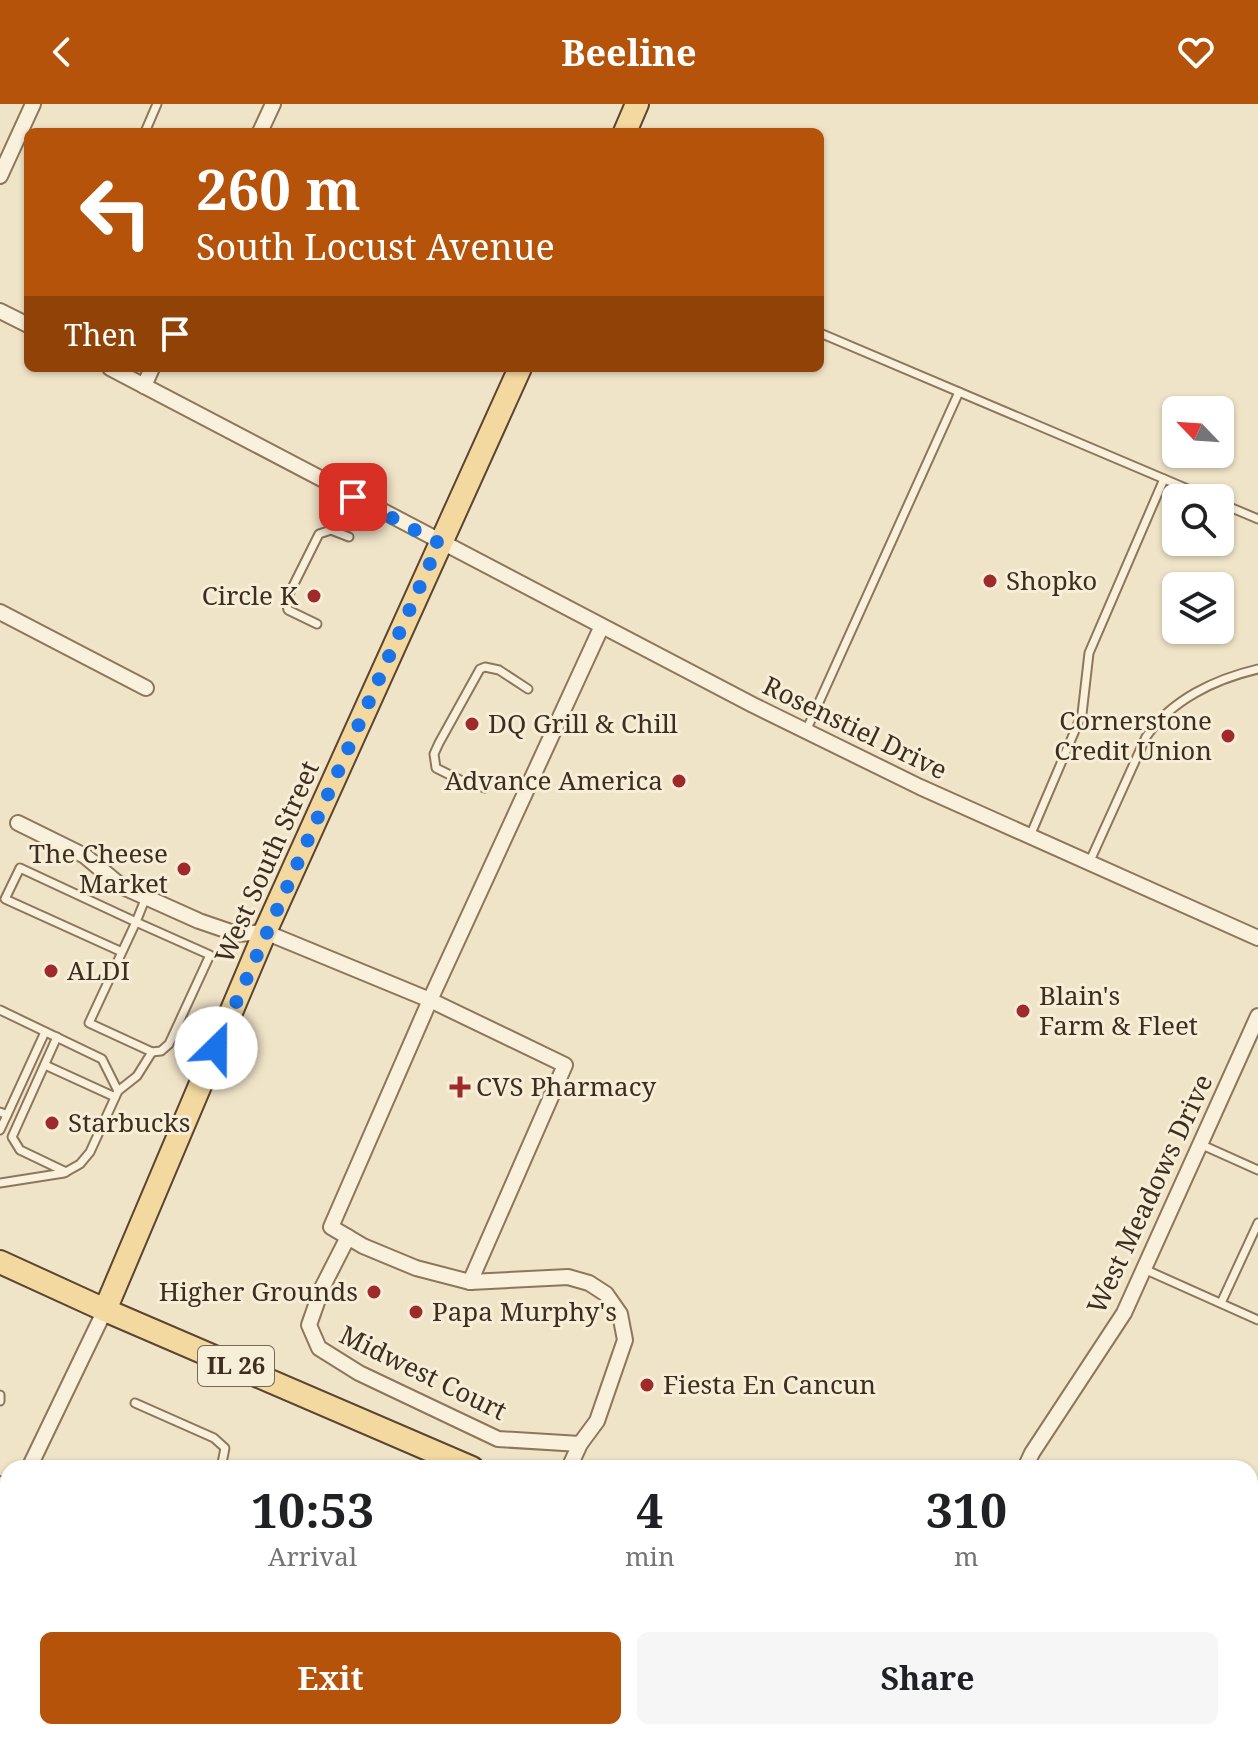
<!DOCTYPE html>
<style>
:root{--surface:#fff;--page:#f6f6f6;--text:#202124;--muted:#757577;--accent:#b45309}
body{margin:0;font-family:"Noto Serif",serif;background:var(--page);color:var(--text);height:100vh;display:flex;flex-direction:column;font-size:30px;white-space:nowrap}
*{box-sizing:border-box;margin:0}
p{font-size:26px;color:var(--muted)}
.icon{flex:none;width:44px;height:44px;fill:none;stroke:currentColor;stroke-width:2;stroke-linecap:round;stroke-linejoin:round}
.map{position:relative;flex:1;overflow:hidden}
.drawer{position:absolute;left:0px;top:1356px;width:1258px;height:280px;display:flex;flex-direction:column;background:var(--surface);border-radius:24px 24px 0 0;box-shadow:0 2px 6px #0004}
.drawer>*{flex:none}
.guide{position:absolute;left:24px;top:24px;width:800px;height:244px;border-radius:12px;box-shadow:0 2px 6px #0004;background:#b45309;color:#fff;overflow:hidden}
.needle{width:52px;rotate:295deg}
.buttons{position:absolute;left:1162px;top:292px;display:grid;gap:16px}
.buttons a{display:grid;place-items:center;width:72px;height:72px;border-radius:12px;background:var(--surface);box-shadow:0 2px 6px #0004;font-size:40px}
.pin{position:absolute;display:grid;place-items:center;width:68px;height:68px;color:#fff;margin:-34px;border-radius:16px;box-shadow:0 4px 12px #0006}
.me{position:absolute;width:88px;margin:-44px;rotate:23deg;stroke-linejoin:round;filter:drop-shadow(0 0 6px #0008)}
.turn{display:flex;align-items:center;gap:28px;height:168px;padding:0 40px;font-size:36px}
.turn .icon{width:104px;height:104px;stroke-width:2.5}
.turn b{display:block;font-size:56px;line-height:68px}
.then{display:flex;align-items:center;height:76px;padding:0 40px;background:#0003;gap:16px;font-size:30px}
.eta{display:flex;justify-content:space-evenly;align-items:center;height:136px;text-align:center}
.eta b{font-size:48px;font-weight:700;line-height:56px}
.button{display:flex;gap:16px;margin-top:auto;padding:16px 40px}
.button a{flex:1;height:92px;border-radius:12px;background:var(--accent);color:#fff;font-size:32px;font-weight:700;line-height:92px;text-align:center}
.button a+a{background:var(--page);color:var(--text)}
header{display:flex;justify-content:space-between;align-items:center;height:104px;padding:0 40px;background:var(--accent);color:#fff;font-size:36px;font-weight:700}
.map>svg:first-child{display:block}
.lines{fill:none;stroke-linecap:round;stroke-linejoin:round}
.lane-casing{stroke:#8d765c;stroke-width:11}
.street-casing{stroke:#8d765c;stroke-width:18}
.primary-casing{stroke:#5b4430;stroke-width:26}
.lane{stroke:#faf1dc;stroke-width:7}
.street{stroke:#faf1dc;stroke-width:14}
.primary{stroke:#f3d9a0;stroke-width:22}
.route{stroke:#1a73e8;stroke-width:14;stroke-dasharray:0 25.2}
.poi-dot{fill:#9e2a2b;stroke:#f7eed8;stroke-width:3}
.labels{text-anchor:middle;stroke-width:6;stroke-linejoin:round;paint-order:stroke}
.shield{fill:#f7eed8;stroke:#756857;stroke-width:2}
.shield-label{font-size:24px;font-weight:bold;fill:#3d2e20}
.poi-label{font-size:26px;fill:#3d2e20;stroke:#f7eed8;text-anchor:start}
.street-label{font-size:26px;fill:#3d2e20;stroke:#f7eed8}
</style>
<header><svg class="icon" aria-label="back" viewBox="0 0 24 24"><path d="M15 5l-7 7 7 7"/></svg>Beeline<svg class="icon" aria-label="heart" viewBox="0 0 24 24"><path d="M12 20l-8-8c-3-5 5-10 8-4 3-6 11-1 8 4z"/></svg></header>
<div class="map">
<svg width="1258" height="1636" viewBox="0 0 1258 1636">
<rect width="100%" height="100%" fill="#f0e4c8"/>
<g class="lines">
<defs>
<g id="lane">
<path d="M145 28 157 0"/>
<path d="M820 229 1209 394"/>
<path d="M1220 399 1258 415"/>
<path d="M317 520 288 506 286 498 289 490 319 430 331 426 349 433"/>
<path d="M806 627 959 288"/>
<path d="M485 684 462 677 436 664 434 650 439 639 480 565 485 563 499 566 528 585"/>
<path d="M1030 732 1082 610 1089 549 1164 375"/>
<path d="M1089 759 1146 633C1171 596 1215 575 1258 565"/>
<path d="M122 848 136 818 210 851 169 940 161 947 152 948 89 919 122 848 5 795 20 764 136 818 146 793"/>
<path d="M0 906 102 955 118 987"/>
<path d="M57 933 12 1033 20 1046 66 1068"/>
<path d="M45 961 115 993"/>
<path d="M0 1008 7 1011 0 1026"/>
<path d="M7 1011 45 928"/>
<path d="M1200 1040 1258 1066"/>
<path d="M0 1079 64 1069 80 1060 90 1048 118 987 137 972 152 948"/>
<path d="M1144 1165 1258 1216"/>
<path d="M1221 1199 1258 1119"/>
<path d="M0 1291V1297"/>
<path d="M135 1299 214 1334 225 1344 221 1364"/>
<path d="M1250 1415 1258 1410"/>
<path d="M1250 1573 1258 1576"/>
</g>
<g id="street">
<path d="M260 28 273 0"/>
<path d="M0 72 33 0"/>
<path d="M0 207 28 221"/>
<path d="M110 264 753 601 920 683 1258 834"/>
<path d="M144 282 152 264"/>
<path d="M0 508 146 584"/>
<path d="M18 719 85 752 121 782 199 817 237 830 265 828 430 896 331 1123 363 1142 416 1164 470 1178 568 1173 589 1179 606 1190 620 1210 625 1236 597 1317 580 1340 569 1364"/>
<path d="M348 1133 322 1184 309 1221 319 1244 359 1269 498 1335 580 1340"/>
<path d="M470 1178 565 961 430 896 601 524"/>
<path d="M29 1364 105 1206"/>
<path d="M1025 1364 1032 1349 1124 1209 1258 912"/>
<path d="M0 1380 8 1383"/>
<path d="M0 1427 8 1410"/>
<path d="M0 1593 8 1597"/>
<path d="M76 1628 94 1636"/>
<path d="M902 1636 906 1628"/>
</g>
<g id="primary">
<path d="M625 28 637 0"/>
<path d="M0 1158 105 1206 472 1364"/>
<path d="M105 1206 265 828 520 264"/>
<path d="M1054 1628 1072 1636"/>
</g>
</defs>
<use href="#lane" class="lane-casing"/>
<use href="#street" class="street-casing"/>
<use href="#primary" class="primary-casing"/>
<use href="#lane" class="lane"/>
<use href="#street" class="street"/>
<use href="#primary" class="primary"/>
</g>
<g class="lines">
<path class="route" d="M216 944 439 439 353 393"/>
</g>
<g class="poi-dot">
<circle cx="990" cy="477" r="8"/>
<circle cx="314" cy="492" r="8"/>
<circle cx="472" cy="620" r="8"/>
<circle cx="1228" cy="632" r="8"/>
<circle cx="679" cy="677" r="8"/>
<circle cx="184" cy="765" r="8"/>
<circle cx="51" cy="867" r="8"/>
<circle cx="1023" cy="907" r="8"/>
<path d="M456 971h8v8h8v8h-8v8h-8v-8h-8v-8h8z"/>
<circle cx="52" cy="1019" r="8"/>
<circle cx="374" cy="1188" r="8"/>
<circle cx="416" cy="1208" r="8"/>
<circle cx="647" cy="1281" r="8"/>
</g>
<g class="labels">
<rect class="shield" x="198" y="1242" width="76" height="40" rx="6"/>
<g class="shield-label">
<text x="236" y="1270">IL 26</text>
</g>
<g class="poi-label">
<text x="1006" y="486">Shopko</text>
<text x="298" y="501" text-anchor="end">Circle K</text>
<text x="1212" y="626" text-anchor="end">Cornerstone<tspan x="1212" dy="30">Credit Union</tspan></text>
<text x="488" y="629">DQ Grill &amp; Chill</text>
<text x="663" y="686" text-anchor="end">Advance America</text>
<text x="168" y="759" text-anchor="end">The Cheese<tspan x="168" dy="30">Market</tspan></text>
<text x="67" y="876">ALDI</text>
<text x="1039" y="901">Blain's<tspan x="1039" dy="30">Farm &amp; Fleet</tspan></text>
<text x="476" y="992">CVS Pharmacy</text>
<text x="68" y="1028">Starbucks</text>
<text x="358" y="1197" text-anchor="end">Higher Grounds</text>
<text x="432" y="1217">Papa Murphy's</text>
<text x="663" y="1290">Fiesta En Cancun</text>
</g>
<g class="street-label">
<text transform="translate(855 624) rotate(26)" y="9">Rosenstiel Drive</text>
<text transform="translate(267 758) rotate(-66)" y="9">West South Street</text>
<text transform="translate(1150 1090) rotate(-65)" y="9">West Meadows Drive</text>
<text transform="translate(423 1269) rotate(26)" y="9">Midwest Court</text>
</g>
</g>
</svg>
<div class="buttons">
<a><svg class="needle" viewBox="-14 -14 28 28"><path d="M0-13l5 13h-10z" fill="#e53935"/><path d="M0 13l5-13h-10z" fill="#757577"/></svg></a>
<a><svg class="icon" aria-label="search" viewBox="0 0 24 24"><circle cx="10" cy="10" r="6"/><path d="M15 15l6 6"/></svg></a>
<a><svg class="icon" aria-label="layers" viewBox="0 0 24 24"><path d="M12 4l9 5-9 5-9-5zM3 14l9 5 9-5"/></svg></a>
</div>
<div class="pin" style="left:353px;top:393px;background:#d93025"><svg class="icon" aria-label="arrive" viewBox="0 0 24 24"><path d="M6 21V4h12l-3 4 3 4H6"/></svg></div>
<svg class="me" style="left:216px;top:944px" viewBox="-20 -20 40 40"><circle r="19" fill="#fff"/><path d="M0-13L10 11 0 6-10 11z" fill="#1a73e8"/></svg>
<div class="guide">
<div class="turn"><svg class="icon" aria-label="left" viewBox="0 0 24 24"><path d="M17 20v-9H6M10 6l-5 5 5 5"/></svg><div><b>260 m</b>South Locust Avenue</div></div>
<div class="then">Then<svg class="icon" aria-label="arrive" viewBox="0 0 24 24"><path d="M6 21V4h12l-3 4 3 4H6"/></svg></div>
</div>
<section class="drawer">
<div class="eta">
<div><b>10:53</b><p>Arrival</p></div>
<div><b>4</b><p>min</p></div>
<div><b>310</b><p>m</p></div>
</div>
<div class="button"><a>Exit</a><a>Share</a></div>
</section>
</div>
